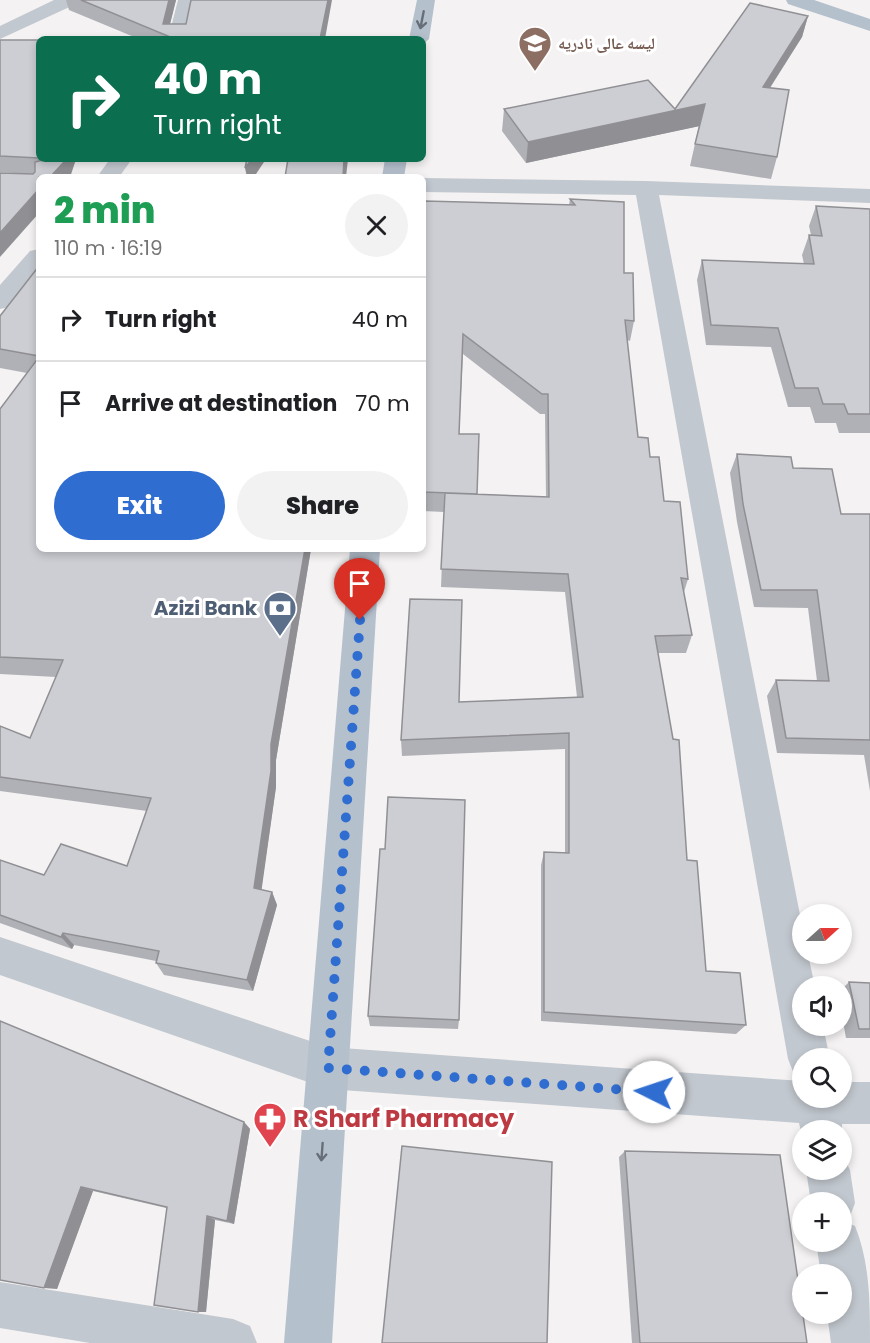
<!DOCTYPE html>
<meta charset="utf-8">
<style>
:root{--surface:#fff;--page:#f2f2f2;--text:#202124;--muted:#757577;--line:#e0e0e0;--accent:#306dd0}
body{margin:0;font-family:Poppins,"Noto Naskh Arabic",sans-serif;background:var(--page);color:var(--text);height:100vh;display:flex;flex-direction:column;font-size:22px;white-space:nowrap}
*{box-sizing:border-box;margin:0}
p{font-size:20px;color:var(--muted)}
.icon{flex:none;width:33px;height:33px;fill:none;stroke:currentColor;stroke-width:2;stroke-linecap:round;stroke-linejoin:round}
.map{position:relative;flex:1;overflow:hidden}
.panel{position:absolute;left:36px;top:174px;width:390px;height:378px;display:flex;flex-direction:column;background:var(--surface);border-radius:9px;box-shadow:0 3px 9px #0003}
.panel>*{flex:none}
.top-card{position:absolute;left:36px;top:36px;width:390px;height:126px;border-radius:9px;box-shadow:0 3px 9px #0003;background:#0b6e4f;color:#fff;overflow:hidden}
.needle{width:39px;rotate:69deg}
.fabs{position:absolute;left:792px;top:904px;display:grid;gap:12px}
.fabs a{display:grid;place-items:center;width:60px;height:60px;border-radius:50%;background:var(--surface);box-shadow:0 3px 9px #0003;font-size:30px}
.pin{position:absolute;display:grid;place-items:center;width:51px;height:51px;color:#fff;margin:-62px -26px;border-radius:50% 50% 50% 0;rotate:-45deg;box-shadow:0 0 6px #0007}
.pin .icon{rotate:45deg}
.me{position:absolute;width:66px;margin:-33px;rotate:274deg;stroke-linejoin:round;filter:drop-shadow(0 0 4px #0008)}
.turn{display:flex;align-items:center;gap:21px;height:126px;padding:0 18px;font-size:27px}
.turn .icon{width:78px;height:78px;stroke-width:2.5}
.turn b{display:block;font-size:42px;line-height:51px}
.round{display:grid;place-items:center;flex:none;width:63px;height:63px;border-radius:32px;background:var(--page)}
.headline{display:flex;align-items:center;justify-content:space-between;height:102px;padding:0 18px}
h1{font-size:36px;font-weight:800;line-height:45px;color:#1e9e55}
.action{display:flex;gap:12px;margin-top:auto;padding:12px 18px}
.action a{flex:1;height:69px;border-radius:36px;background:var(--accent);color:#fff;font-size:24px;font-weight:800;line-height:69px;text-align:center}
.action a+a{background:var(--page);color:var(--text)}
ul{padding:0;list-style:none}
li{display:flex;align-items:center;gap:18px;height:84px;padding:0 18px;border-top:2px solid var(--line)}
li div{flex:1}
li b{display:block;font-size:22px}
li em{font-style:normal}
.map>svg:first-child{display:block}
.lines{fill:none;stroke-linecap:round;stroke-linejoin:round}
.minor{fill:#c2c8cf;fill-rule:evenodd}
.major{fill:#b5c0cd;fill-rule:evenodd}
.wall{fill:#b0b1b6;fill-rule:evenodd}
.shaded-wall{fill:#909094}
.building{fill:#cdced4;stroke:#909094;stroke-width:1.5}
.oneway{stroke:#666f79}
.route{stroke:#306dd0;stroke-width:10;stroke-dasharray:0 18}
.labels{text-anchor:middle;stroke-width:6;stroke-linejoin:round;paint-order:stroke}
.far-education-label{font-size:16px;font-weight:bold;fill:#785e54;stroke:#fff;text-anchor:start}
.service-label{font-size:20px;font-weight:bold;fill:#4e5e75;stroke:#fff;text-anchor:end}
.near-health-label{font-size:24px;font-weight:bold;fill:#be3a42;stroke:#fff;text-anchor:start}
</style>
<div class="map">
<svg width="870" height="1343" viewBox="0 0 870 1343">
<rect width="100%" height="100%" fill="#f4f2f2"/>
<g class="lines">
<g class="minor">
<path d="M54 0H78L76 4 0 39V26Z"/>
<path d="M178 0H196L188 39H168Z"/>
<path d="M110 159H132L119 177H97Z"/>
<path d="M423 178 646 181 870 189V203L659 195 802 925V954H808L815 987H802V1026H823L830 1059H802V1077L794 1074 788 1059 782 1025 636 195 423 192Z"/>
<path d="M39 249V271L9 307 0 309V285L30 251Z"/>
<path d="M0 937 328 1047 802 1081V1098H842V1082H870V1124H842V1136V1131H802V1136L799 1123 328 1089 0 975Z"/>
<path d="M842 1154 850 1170 855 1203 849 1219 843 1221 855 1226C870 1263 870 1303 870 1343H831L827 1314H842V1275H821L816 1242H842V1203H811L806 1170H842Z"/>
<path d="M0 1282 233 1319 250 1326 257 1343H90L0 1328Z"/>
</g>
<g class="major">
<path d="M417 0H435L429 39 423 44V39H409Z"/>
<path d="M786 0H814L870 19V31L788 4Z"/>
<path d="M385 159H407L404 177H382Z"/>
<path d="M350 549H380L332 1343H284Z"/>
</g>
</g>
<g class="wall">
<path d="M66 0H176L170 24 325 39H139L69 10Z"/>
<path d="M808 16 802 37 770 88 777 157 771 179 690 166 699 126 526 163 502 131 504 109H675Z"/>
<path d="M0 40H39V159H76L70 177 0 172Z"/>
<path d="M570 199 624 273 634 321 630 341 627 340 638 437 650 457 688 579 684 592 692 635 686 653H658L687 860 706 971 746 1025 736 1034 541 1021V865L544 852 565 853V749L402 756 401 740 459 702 577 697 565 592 441 587 444 512 423 511V224L569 205ZM463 354 540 414H545L546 497 477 494 459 434Z"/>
<path d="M816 206 870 209V433H839L836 423H815L810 407H788L771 347 706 345 697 280 702 260 804 264 802 255 809 235H811L809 226Z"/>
<path d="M39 266V549H311L276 760V787L261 890 272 892 277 905 253 991 164 975 156 963V961L74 945 72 949 0 923V860L44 875 127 866 147 811 0 791V726L30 738 56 677 0 674V409L27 373 0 368V316Z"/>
<path d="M737 454 793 468 841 514H870V791L864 755 777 753 767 696 776 680 817 681 808 608 754 607 737 522 730 473Z"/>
<path d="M385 849 459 1020 458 1029 370 1026 368 1016Z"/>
<path d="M849 982 870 983V1038H846L842 1016V989Z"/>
<path d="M0 1021 244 1122 250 1129 234 1224 215 1220 206 1312H198L166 1208 93 1191 57 1289Z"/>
<path d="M625 1151 807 1343H632L619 1157Z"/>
</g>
<g class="shaded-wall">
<path d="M169 0H176L167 36 163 24Z"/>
<path d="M328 0H332L325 39H320Z"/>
<path d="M808 16 802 37 757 108 763 87Z"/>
<path d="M705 104 700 126 526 163 528 142Z"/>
<path d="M65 159H76L70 177H50Z"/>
<path d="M252 159H266L254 177H247L245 168Z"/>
<path d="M344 159H348L346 177H343Z"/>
<path d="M39 189V213L0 257V233Z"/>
<path d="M305 549H311L276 760V787L260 901 254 888 271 744Z"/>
<path d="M272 892 277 905 253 991 247 980Z"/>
<path d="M63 933 74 945 72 949 61 937Z"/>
<path d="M244 1122 250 1129 234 1224 227 1221Z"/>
<path d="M81 1187 93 1191 57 1289 44 1288Z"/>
<path d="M207 1216 215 1220 206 1312H198Z"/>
</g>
<g class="building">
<path d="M81 0H169L163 24H186L191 0H328L320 39H175Z"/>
<path d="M750 3 808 16 763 87 789 90 777 157 695 144 705 104 528 142 504 109 648 80 675 109Z"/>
<path d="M0 40H39V158L0 156Z"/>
<path d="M42 159H65L64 162 50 177H39V189L0 233V173L33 174 35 172V162L43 160Z"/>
<path d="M247 159H252L245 168Z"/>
<path d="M288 159H344L343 177H285Z"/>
<path d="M570 199 624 202V273H633L634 321 625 320 638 437 648 438 650 457H659L664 501 680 502 688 579 681 578 692 635 655 636 673 739 679 740 687 860 697 861 706 971 740 973 746 1025 544 1012V852L569 853V733L401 740 410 599 462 600 459 702 583 697 568 574 441 569 445 493 549 497 548 394H542L463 334 459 434H479L477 494 423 492V224L425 201 575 205Z"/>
<path d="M816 206 870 209V414H848L844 404H823L818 388H795L778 328 711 325 702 260 814 264 809 235 822 236Z"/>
<path d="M39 266V356L0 349V316Z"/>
<path d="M39 357V549H305L271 744V771L254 888 272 892 247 980 156 963 159 951 63 933 61 937 0 915V860L44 875 61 844 127 866 151 798 0 777V726L30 738 63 660 0 657V409Z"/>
<path d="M737 454 791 457 793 468 832 469 841 514H870V740L786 738 776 680 829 681 817 590H761L743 504Z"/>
<path d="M388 797 465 800 459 1020 368 1016 380 849H385Z"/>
<path d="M849 982 870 983V1029H859Z"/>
<path d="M0 1021 244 1122 227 1221 207 1216 198 1312 154 1305 167 1207 81 1187 44 1288 0 1280Z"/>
<path d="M402 1146 552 1162 547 1343H382Z"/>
<path d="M625 1151 780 1155 807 1343H640Z"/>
</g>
<defs><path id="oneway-shaft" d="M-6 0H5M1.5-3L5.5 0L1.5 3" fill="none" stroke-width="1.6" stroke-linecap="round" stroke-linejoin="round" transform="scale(1.5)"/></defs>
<g class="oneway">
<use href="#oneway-shaft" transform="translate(422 20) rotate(101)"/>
<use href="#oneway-shaft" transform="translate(322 1152) rotate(94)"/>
</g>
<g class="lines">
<path class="route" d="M360 620 328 1068 654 1092"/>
</g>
<defs>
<symbol id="school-pin" viewBox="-11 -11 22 30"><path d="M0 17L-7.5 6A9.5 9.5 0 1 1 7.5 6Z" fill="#8d6e63" stroke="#fff"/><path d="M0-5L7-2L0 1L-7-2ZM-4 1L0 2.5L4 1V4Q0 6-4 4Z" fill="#fff"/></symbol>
<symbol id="bank-pin" viewBox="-11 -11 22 30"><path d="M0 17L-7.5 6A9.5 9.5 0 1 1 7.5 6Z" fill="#5c6f8a" stroke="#fff"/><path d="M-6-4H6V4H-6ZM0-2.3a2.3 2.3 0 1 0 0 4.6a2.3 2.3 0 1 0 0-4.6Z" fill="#fff"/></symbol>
<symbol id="pharmacy-pin" viewBox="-11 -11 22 30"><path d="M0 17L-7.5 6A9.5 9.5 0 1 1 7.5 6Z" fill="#e0444e" stroke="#fff"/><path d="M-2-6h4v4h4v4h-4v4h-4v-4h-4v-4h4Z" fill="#fff"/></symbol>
</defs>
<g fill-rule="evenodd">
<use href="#school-pin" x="516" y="24" width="38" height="52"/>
<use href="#bank-pin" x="261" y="589" width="38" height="52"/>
<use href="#pharmacy-pin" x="251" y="1100" width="38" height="52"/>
</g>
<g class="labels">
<g class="far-education-label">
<text x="558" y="49">لیسه عالی نادریه</text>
</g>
<g class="service-label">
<text x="257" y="615">Azizi Bank</text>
</g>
<g class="near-health-label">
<text x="293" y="1127">R Sharf Pharmacy</text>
</g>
</g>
</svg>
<div class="fabs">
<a><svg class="needle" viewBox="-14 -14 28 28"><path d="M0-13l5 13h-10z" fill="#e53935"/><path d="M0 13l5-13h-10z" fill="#757577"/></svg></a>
<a><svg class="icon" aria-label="sound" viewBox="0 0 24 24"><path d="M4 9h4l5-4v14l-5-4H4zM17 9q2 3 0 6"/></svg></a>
<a><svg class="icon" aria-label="search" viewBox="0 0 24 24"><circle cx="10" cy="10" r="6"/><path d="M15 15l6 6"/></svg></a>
<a><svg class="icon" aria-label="layers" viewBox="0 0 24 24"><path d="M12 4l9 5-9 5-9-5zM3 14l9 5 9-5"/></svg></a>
<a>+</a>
<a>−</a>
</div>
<div class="pin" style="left:360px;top:620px;background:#d93025"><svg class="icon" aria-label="arrive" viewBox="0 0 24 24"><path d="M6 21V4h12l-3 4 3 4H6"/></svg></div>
<svg class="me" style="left:654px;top:1092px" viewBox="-20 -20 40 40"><circle r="19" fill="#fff"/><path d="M0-13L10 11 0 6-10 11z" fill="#306dd0"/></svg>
<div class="top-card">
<div class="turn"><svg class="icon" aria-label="right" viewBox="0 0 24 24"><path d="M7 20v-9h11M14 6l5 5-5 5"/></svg><div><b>40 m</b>Turn right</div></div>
</div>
<section class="panel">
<div class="headline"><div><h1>2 min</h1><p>110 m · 16:19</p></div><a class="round"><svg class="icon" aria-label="close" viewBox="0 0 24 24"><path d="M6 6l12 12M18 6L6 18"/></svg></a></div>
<ul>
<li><svg class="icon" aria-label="right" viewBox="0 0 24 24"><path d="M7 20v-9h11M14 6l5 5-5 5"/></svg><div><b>Turn right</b></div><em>40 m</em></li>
<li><svg class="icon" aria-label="arrive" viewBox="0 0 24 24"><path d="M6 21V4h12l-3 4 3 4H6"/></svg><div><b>Arrive at destination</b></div><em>70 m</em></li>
</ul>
<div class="action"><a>Exit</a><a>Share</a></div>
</section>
</div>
